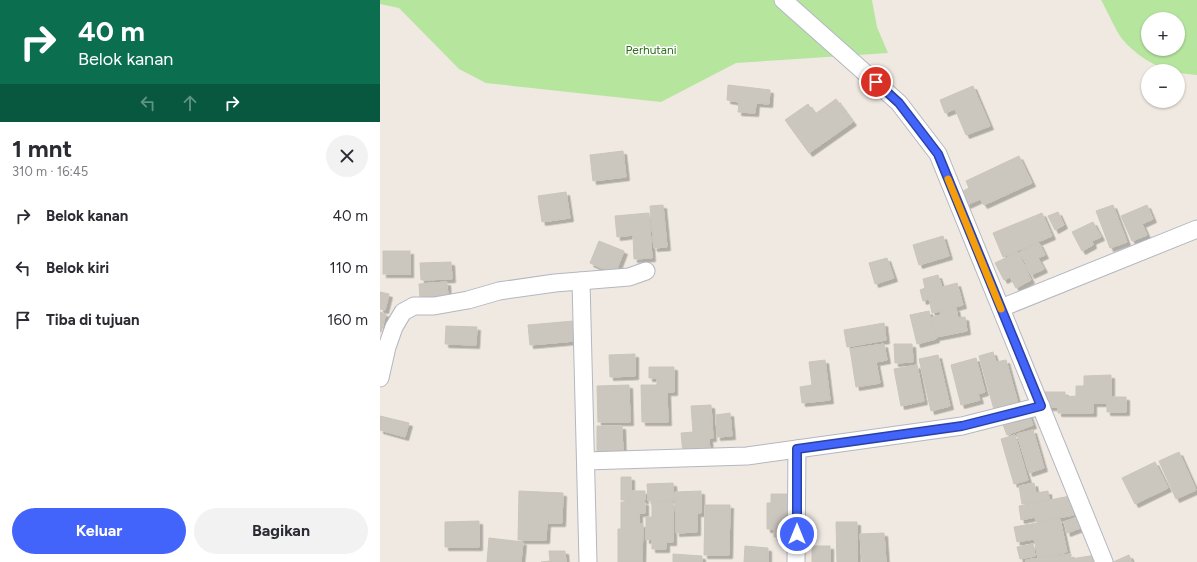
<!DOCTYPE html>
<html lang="id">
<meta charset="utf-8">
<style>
:root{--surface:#fff;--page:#f2f2f3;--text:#2b2b33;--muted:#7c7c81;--accent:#4264fb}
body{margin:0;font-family:Figtree,sans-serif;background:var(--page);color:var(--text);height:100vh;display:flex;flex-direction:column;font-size:15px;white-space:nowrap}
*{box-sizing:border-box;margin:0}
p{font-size:13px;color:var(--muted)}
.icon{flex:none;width:22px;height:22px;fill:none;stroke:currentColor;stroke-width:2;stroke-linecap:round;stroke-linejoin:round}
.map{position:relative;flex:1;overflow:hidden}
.side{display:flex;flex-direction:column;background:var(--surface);width:380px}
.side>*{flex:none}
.top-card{background:#0b6e4f;color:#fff;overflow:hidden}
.tools{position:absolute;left:761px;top:12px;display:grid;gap:8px}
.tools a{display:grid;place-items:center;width:44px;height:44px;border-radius:50%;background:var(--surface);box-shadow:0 1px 3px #0004;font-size:20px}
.pin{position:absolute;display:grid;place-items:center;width:34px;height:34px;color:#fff;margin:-17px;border:2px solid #fff;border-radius:50%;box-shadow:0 1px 4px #0007}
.me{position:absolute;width:44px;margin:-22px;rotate:0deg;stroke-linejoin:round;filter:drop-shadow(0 0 3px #0008)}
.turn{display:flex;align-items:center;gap:14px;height:84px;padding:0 12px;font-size:18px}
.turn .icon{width:52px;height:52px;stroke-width:2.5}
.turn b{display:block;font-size:28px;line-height:34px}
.lanes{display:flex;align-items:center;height:38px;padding:0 12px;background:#0003;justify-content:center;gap:20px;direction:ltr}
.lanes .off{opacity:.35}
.round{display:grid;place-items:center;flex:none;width:42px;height:42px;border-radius:21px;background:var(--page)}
.headline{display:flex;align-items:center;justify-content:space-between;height:68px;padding:0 12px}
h1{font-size:24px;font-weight:700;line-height:30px}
.primary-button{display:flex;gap:8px;margin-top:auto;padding:8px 12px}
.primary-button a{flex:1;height:46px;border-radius:24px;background:var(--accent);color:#fff;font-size:16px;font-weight:700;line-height:46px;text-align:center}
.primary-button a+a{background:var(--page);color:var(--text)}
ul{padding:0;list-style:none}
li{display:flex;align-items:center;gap:12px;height:52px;padding:0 12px}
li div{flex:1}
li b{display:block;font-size:15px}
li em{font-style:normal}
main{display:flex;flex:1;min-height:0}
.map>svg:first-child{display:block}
.green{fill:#b6e59e;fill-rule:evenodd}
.building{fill:#cbc7bf;stroke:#cbc5ba;filter:url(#shadow)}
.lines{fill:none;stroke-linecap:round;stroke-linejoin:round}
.minor-casing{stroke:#b4b7c1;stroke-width:19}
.minor{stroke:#fff;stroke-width:17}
.route-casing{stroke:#2b41a3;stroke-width:10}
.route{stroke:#4264fb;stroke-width:7}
.slow{stroke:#f59e0b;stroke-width:7}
.labels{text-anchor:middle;stroke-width:3;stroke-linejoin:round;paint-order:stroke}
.park-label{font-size:12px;fill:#2c6e1b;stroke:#fff}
</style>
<main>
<section class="side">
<div class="top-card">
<div class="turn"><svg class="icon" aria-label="right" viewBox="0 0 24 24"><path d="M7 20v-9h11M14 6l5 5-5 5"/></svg><div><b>40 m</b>Belok kanan</div></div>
<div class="lanes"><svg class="icon off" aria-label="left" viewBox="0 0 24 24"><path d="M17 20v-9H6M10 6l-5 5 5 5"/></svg><svg class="icon off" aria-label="ahead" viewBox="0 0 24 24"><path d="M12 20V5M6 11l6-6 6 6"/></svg><svg class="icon" aria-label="right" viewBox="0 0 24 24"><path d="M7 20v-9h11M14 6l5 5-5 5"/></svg></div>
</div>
<div class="headline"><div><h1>1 mnt</h1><p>310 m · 16:45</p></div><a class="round"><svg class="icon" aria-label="close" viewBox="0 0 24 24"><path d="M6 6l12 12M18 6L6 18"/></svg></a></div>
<ul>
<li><svg class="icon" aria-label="right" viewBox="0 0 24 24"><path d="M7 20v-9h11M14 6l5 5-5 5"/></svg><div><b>Belok kanan</b></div><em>40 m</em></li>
<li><svg class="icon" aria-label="left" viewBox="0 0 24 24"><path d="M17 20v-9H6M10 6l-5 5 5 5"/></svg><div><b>Belok kiri</b></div><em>110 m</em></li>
<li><svg class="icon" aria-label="arrive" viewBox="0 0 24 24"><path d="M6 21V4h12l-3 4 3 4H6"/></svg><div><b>Tiba di tujuan</b></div><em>160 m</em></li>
</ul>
<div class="primary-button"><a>Keluar</a><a>Bagikan</a></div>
</section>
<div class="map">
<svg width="817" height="562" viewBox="0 0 817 562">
<defs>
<filter id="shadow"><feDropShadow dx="3.5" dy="3.5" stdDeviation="0" flood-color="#0004"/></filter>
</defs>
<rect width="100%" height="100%" fill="#efe9e1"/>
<g class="green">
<path d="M0 0H492L497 27 508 53 356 63 281 102 106 83 79 69 19 8 0 4Z"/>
<path d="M721 0H817V75L798 73V71C780 71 756 55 744 41 737 34 727 10 721 0ZM768 19H798V49H768Z"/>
</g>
<g class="building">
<path d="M348 85 390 90 389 104 376 103 375 113 358 112 359 102 347 100Z"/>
<path d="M593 86 610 126 586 135 575 109 565 113 560 100Z"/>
<path d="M456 99 473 122 429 153 405 120 428 104 435 114Z"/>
<path d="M243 151 246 177 213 181 210 155Z"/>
<path d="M639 156 652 183 604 205 600 199 587 205 581 192 589 188 586 181Z"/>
<path d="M186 192 190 218 162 222 158 196Z"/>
<path d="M283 205 287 247 274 248 270 206Z"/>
<path d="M733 205 747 242 730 248 716 211Z"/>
<path d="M767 205 773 219 762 224 767 235 752 241 741 216Z"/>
<path d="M678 212 684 225 675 230 668 216Z"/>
<path d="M269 213 272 258 254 259 253 235 237 237 235 216Z"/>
<path d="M662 213 672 236 623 257 613 233Z"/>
<path d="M713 222 721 237 712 241 713 245 702 251 692 232Z"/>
<path d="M563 236 569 256 539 265 533 245Z"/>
<path d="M219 241 244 251 235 274 210 263Z"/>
<path d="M659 243 665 255 658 258 664 269 651 275 640 252Z"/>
<rect x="3" y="251" width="27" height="23"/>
<path d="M638 252 651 280 636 288 630 277 624 280 615 263Z"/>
<path d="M507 258 514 278 495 284 489 263Z"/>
<path d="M71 262 72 279 41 280 40 263Z"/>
<path d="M558 275 562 287 577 283 583 305 552 313 549 299 543 301 540 290 545 288 543 279Z"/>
<path d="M67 282 68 297 40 298 39 284Z"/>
<path d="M0 292 9 294 5 310 0 309Z"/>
<path d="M576 308 578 318 585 317 587 331 556 337 552 317 561 315 560 312Z"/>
<path d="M549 311 556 339 537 344 530 315Z"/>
<path d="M0 312 6 314 1 332H0Z"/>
<path d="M193 321 195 341 150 345 148 325Z"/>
<path d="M504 323 506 340 467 347 464 330Z"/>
<path d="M66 326 97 327 96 345 65 344Z"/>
<path d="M504 344 507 360 496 362 500 383 476 387 470 349Z"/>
<path d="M514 344H532L533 362 515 363Z"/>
<path d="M613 352 616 362 626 360 639 407 615 413 599 356Z"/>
<path d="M255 354V376L230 377 229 355Z"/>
<path d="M558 355 570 406 551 411 539 359Z"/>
<path d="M596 358 605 392 598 394 600 400 581 405 571 365Z"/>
<path d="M445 360 450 400 422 403 420 387 432 385 429 362Z"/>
<path d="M537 365 544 401 521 406 514 369Z"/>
<path d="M269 367H294V392H287L288 422H262L261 385H277V378H269Z"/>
<path d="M731 375V397H746V412H727V403H713V413H678V407H664V392H685V397L696 396V386H704V376Z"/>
<path d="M249 385 250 422H218L217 386Z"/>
<path d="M331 405 333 438H329L330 451 303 454 301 433 313 432 311 406Z"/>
<path d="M648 412 653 425 627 435 622 422Z"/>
<path d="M350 413 352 436 337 437 336 415Z"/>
<path d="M0 416 29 423 25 437 0 430Z"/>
<path d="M217 426H242L243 455 217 456Z"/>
<path d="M653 430 664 468 649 473 637 434Z"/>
<path d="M635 435 648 480 634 484 621 439Z"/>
<path d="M799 452 816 490 796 499 779 461Z"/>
<path d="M775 462 788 488 755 504 742 478Z"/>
<path d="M241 477H251V491H265V500H241Z"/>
<path d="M293 483 294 500 268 501 267 484Z"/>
<path d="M654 483 656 493 668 491 669 500 642 504 639 486Z"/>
<path d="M139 491 183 493 182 523H167L166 540H138Z"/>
<path d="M321 491V513H317V532L296 533 295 492Z"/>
<path d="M391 494H412V528H407V537H394V529H387V503H391Z"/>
<path d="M690 496 694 515 656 522 655 517 641 520 639 506Z"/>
<path d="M241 502H265V513H259V524H263L262 562H238V529H241Z"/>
<path d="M272 502H293V542H286V549H272V539L266 540V517H272Z"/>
<path d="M325 505H350L349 555H324Z"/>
<path d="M700 516 703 527 687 533 684 522Z"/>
<path d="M680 519 687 552 658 558 654 539 637 542 634 527Z"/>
<path d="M99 521V547H65V522Z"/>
<path d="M456 522H477V562H457Z"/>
<path d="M504 533 506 562H482L480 534Z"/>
<path d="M109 538 143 542 141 562H107Z"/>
<path d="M653 544 655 556 640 559 637 547Z"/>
<path d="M365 546 388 548V562H364Z"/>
<rect x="432" y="546" width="18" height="16"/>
<path d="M169 551H185L186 562H161L170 561Z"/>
<path d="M293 554 322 556V562H293Z"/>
<path d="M691 554V559L716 555 717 562H646V560Z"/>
<path d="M749 555 752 562H733Z"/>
</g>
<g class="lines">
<defs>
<g id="minor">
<path d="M403 0 519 103 558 154 724 562"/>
<path d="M201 281 208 562"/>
<path d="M621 308 817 229"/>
<path d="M0 378 7 347 14 327 23 312 34 306H54L88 300 119 291 175 283 249 277 266 271"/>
<path d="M206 461 367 456 582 426 661 406"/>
<path d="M416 562 417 449"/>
</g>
</defs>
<use href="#minor" class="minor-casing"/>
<use href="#minor" class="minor"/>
</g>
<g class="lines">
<defs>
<path id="route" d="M417 534V449L582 426 661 406 558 154 519 103 496 82"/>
</defs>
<use href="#route" class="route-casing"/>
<use href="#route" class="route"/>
<path class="slow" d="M568 179 621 309"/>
</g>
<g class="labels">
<g class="park-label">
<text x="271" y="54">Perhutani</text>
</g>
</g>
</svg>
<div class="tools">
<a>+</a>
<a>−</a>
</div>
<div class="pin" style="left:496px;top:82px;background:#d93025"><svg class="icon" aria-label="arrive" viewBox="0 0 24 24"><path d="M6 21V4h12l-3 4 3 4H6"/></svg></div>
<svg class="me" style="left:417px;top:534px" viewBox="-20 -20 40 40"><circle r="17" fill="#4264fb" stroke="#fff" stroke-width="3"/><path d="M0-11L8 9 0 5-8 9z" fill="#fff"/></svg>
</div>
</main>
